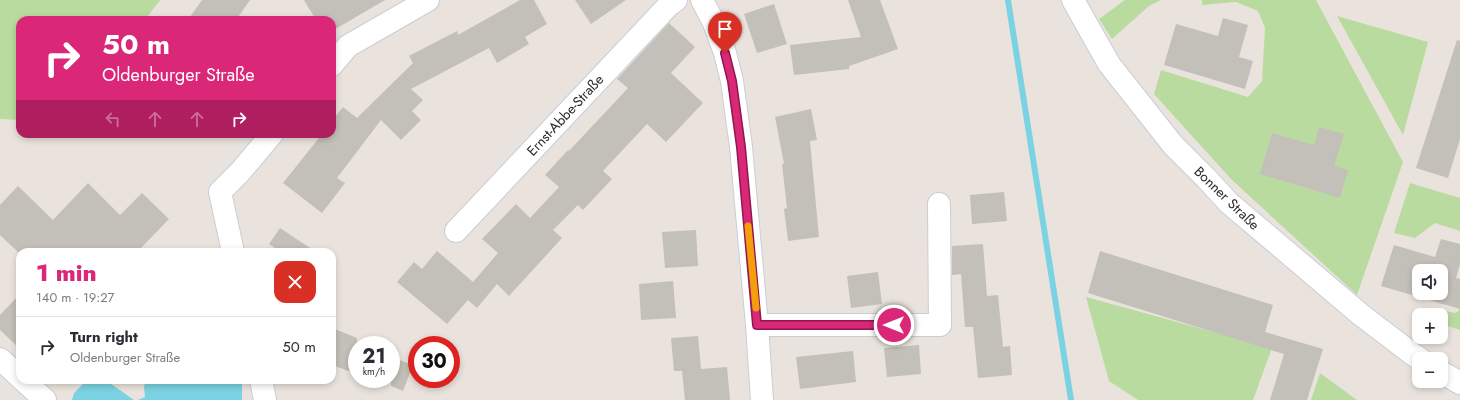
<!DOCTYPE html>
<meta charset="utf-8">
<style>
:root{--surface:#fff;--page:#f7f7f7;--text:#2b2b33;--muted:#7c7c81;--line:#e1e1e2;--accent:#db2777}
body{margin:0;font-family:Jost,sans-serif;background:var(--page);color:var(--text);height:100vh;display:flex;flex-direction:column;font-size:15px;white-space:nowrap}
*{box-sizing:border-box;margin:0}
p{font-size:13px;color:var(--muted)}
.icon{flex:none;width:22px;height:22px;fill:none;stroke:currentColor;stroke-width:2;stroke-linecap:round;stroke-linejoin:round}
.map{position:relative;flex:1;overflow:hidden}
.sheet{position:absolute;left:16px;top:248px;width:320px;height:136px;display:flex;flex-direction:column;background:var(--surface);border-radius:12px;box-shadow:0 2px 6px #0003}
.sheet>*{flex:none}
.top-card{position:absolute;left:16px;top:16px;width:320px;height:122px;border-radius:12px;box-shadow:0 2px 6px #0003;background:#db2777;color:#fff;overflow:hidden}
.controls{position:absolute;left:1412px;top:264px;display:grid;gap:8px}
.controls a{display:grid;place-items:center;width:36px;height:36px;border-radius:8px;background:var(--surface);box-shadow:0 2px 6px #0003;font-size:20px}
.speed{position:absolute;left:348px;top:336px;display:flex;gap:8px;font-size:20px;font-weight:700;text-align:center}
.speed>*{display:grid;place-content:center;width:52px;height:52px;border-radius:50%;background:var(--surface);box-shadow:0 2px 6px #0003;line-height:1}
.speed small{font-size:10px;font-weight:400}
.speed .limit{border:6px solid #d22;background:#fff;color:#111}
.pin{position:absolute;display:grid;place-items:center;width:34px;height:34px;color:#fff;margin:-41px -17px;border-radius:50% 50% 50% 0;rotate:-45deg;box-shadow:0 0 4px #0007}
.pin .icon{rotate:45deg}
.me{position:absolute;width:44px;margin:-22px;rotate:270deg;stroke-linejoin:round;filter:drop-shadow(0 0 3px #0008)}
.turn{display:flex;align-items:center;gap:14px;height:84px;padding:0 20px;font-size:18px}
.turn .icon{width:52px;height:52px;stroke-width:2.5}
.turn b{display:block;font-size:28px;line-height:34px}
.lanes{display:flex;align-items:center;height:38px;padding:0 20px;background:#0003;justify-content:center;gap:20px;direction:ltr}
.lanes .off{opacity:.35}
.round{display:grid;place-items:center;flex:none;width:42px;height:42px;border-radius:12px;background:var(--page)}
.overview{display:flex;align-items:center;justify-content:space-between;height:68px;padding:0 20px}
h1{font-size:24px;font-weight:800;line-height:30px;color:var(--accent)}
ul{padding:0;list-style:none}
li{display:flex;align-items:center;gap:12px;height:60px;padding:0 20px;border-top:1px solid var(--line)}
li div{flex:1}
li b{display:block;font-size:15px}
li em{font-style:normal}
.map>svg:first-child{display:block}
.green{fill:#badba0}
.water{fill:#7bd2e2}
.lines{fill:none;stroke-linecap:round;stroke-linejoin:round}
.stream{stroke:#7bd2e2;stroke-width:6}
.building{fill:#c3bfb9;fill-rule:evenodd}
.minor-casing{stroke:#c9cdd6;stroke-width:24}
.minor{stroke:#fff;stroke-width:22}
.route-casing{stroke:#8e194d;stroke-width:10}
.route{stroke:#db2777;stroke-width:7}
.slow{stroke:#f59e0b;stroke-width:7}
.labels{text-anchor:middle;stroke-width:3;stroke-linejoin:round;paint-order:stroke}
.street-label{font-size:14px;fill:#2a2a2a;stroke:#fff}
</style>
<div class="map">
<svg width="1460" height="400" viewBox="0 0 1460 400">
<rect width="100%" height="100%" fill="#eae3dd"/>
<g class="green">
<path d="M0 0H160L145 20H20V120L0 119Z"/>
<path d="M1125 0H1161L1149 6 1112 39 1099 19Z"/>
<path d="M1202 0H1316L1403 162 1357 295 1231 179 1154 94 1161 70 1248 97 1262 81 1265 28 1258 11 1236 2 1202 5Z"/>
<path d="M1337 16 1428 42 1403 135Z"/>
<path d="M1410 183 1460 198V231L1435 223 1415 238 1394 233Z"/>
<path d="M1086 297 1272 348 1253 400H1138L1109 381Z"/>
<path d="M1429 308 1456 313 1460 309V330L1441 324V315H1430Z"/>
<path d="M1320 373 1357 400H1311Z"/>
</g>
<g class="water">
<path d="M87 380C93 380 99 379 104 380 108 381 128 396 134 400H72L74 393Z"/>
<path d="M145 380H242V400H138L145 397 144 387Z"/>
</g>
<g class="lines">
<path class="stream" d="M1008 0 1071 400"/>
</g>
<g class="building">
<path d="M202 0H250L236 20H188Z"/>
<path d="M304 0H385L332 31V20H316Z"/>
<path d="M520 0H534L547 24 525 37 529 44 497 63 489 48 411 89 423 100 412 111 421 120 401 140 381 120 337 178 345 183 322 213 283 183 322 134H332V121L343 107 357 118 413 63 409 56 457 31 458 35Z"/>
<path d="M575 0H626L591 24Z"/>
<path d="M848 0H880L898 49 849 66V69L794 75 790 45 861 37Z"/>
<path d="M774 4 787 44 757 53 744 14Z"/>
<path d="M1223 18 1248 25 1239 57 1253 61 1245 89 1164 65 1176 24 1218 36Z"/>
<path d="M669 23 695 47 671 73 703 103 666 142 647 124 603 171 612 179 583 210 578 205 553 230 562 238 509 296 497 284 477 308 468 300 447 324 397 282 414 262 422 269 437 251 473 282 498 253 482 239 516 204 530 218 559 187 545 175 568 150 569 151 628 88 617 79Z"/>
<path d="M1457 40 1460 41V139L1448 178 1416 168Z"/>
<path d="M811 109 817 140 810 141 819 237 788 241 784 209 787 208 782 164H784L775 117Z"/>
<path d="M1319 127 1344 134 1334 166 1348 170 1340 198 1260 174 1272 133 1314 145Z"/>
<path d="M88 183 120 215 142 193 169 219 137 252H18L0 235V205L18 186 53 220Z"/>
<path d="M1004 192 1007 221 972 224 970 195Z"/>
<path d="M280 228 316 252H281L269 244Z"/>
<path d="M696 230 698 266 665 268 662 232Z"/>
<path d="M1441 239 1460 244V264L1456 278 1460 279V309L1381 286 1394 245 1435 257ZM1419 271H1441V293H1419Z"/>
<path d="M983 244 987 296 998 295 1003 347 1010 346 1012 375 978 378 973 327H965L961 274 952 275V246Z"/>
<path d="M1100 251 1273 305 1265 332 1323 349 1307 400H1270L1284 354 1088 293Z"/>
<path d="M878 272 882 304 851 308 847 276Z"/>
<path d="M673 281 676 318 641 320 639 284Z"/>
<path d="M20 294V349L0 330V315Z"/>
<path d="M332 328 357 338V374L332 365Z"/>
<path d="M698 336 701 369 727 367 730 400H685L682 371H674L671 338Z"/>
<path d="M919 345 921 374 887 377 884 348Z"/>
<path d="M853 351 856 382 800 389 796 357Z"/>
<path d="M391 357 413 365 403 391 391 386Z"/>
</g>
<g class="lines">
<defs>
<g id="minor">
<path d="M702 0 714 23 725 53 732 81 741 147 757 325 762 400"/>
<path d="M1073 0 1109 64 1173 145 1206 178 1229 203 1360 314 1411 353 1420 359"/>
<path d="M332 65 348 46 428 0"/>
<path d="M456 231 669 5 676 0"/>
<path d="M233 252 220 192 240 172 272 134"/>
<path d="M757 325H940L939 204"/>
<path d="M0 359 20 377"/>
<path d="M1441 372 1460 383"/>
<path d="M23 380 45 400"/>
<path d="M261 380 265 400"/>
</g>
</defs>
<use href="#minor" class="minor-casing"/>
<use href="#minor" class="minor"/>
</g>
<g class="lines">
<defs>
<path id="route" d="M725 53 732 81 741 147 757 325H894"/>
</defs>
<use href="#route" class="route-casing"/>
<use href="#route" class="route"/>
<path class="slow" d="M748 226 756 308"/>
</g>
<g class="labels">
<g class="street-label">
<text transform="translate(565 115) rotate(-47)" y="5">Ernst-Abbe-Straße</text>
<text transform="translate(1227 198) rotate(44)" y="5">Bonner Straße</text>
</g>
</g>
</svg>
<div class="controls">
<a><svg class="icon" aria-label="sound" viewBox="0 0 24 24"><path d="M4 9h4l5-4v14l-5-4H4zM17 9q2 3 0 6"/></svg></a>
<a>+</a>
<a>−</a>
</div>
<div class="speed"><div>21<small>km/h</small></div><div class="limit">30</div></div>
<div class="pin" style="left:725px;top:53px;background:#d93025"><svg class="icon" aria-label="arrive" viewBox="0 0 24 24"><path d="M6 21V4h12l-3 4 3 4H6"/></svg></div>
<svg class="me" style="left:894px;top:325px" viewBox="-20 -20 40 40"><circle r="17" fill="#db2777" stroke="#fff" stroke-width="3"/><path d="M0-11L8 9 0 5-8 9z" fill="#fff"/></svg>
<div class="top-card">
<div class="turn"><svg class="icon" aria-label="right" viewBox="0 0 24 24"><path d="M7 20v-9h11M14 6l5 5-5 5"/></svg><div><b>50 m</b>Oldenburger Straße</div></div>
<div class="lanes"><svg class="icon off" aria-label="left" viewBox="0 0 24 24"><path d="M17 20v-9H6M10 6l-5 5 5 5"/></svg><svg class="icon off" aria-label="ahead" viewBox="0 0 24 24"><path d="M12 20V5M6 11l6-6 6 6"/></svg><svg class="icon off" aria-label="ahead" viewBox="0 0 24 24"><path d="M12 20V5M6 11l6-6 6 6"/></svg><svg class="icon" aria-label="right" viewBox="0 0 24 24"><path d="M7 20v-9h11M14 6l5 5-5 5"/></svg></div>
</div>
<section class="sheet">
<div class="overview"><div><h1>1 min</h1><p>140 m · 19:27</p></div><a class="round" style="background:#d93025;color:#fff"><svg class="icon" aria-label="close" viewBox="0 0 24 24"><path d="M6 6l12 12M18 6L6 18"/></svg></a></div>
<ul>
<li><svg class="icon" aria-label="right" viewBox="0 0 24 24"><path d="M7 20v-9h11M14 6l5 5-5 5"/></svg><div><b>Turn right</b><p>Oldenburger Straße</p></div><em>50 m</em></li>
</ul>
</section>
</div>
